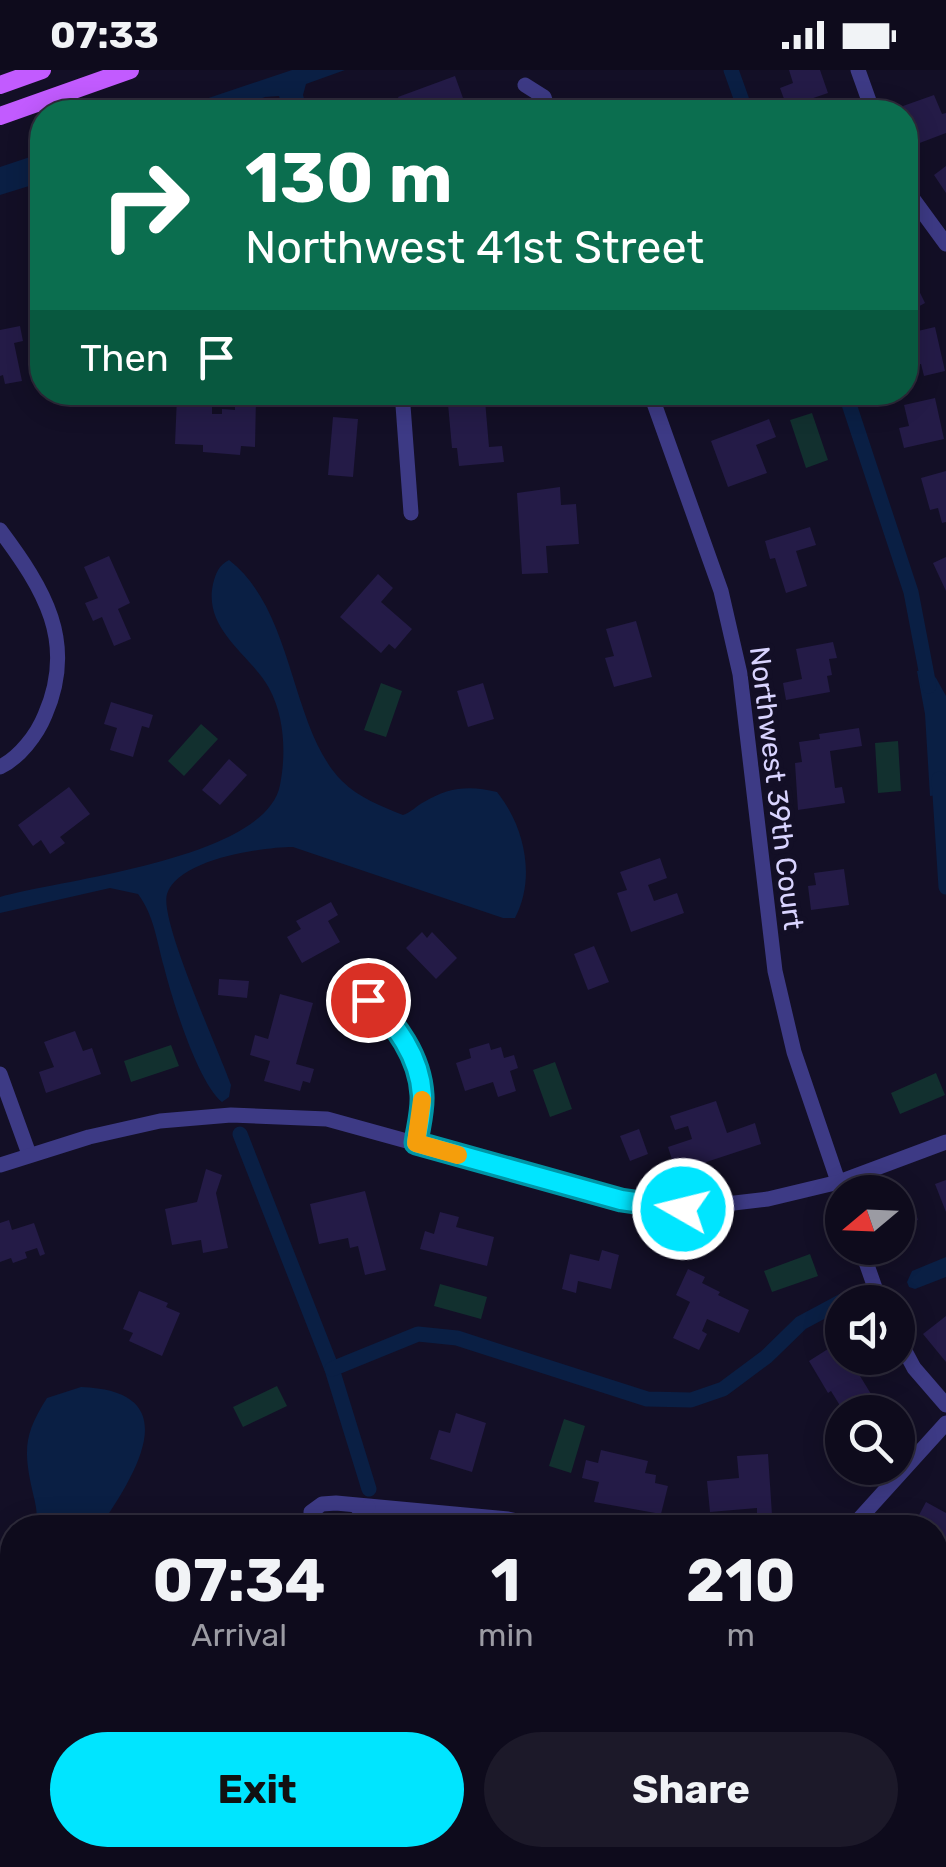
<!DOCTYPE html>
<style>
:root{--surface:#0e0b1c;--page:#1c1929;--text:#f1f3f6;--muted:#9b9ba3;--line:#2e2b3b;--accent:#00e5ff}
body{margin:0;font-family:Rubik,sans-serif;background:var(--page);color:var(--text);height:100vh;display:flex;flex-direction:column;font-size:38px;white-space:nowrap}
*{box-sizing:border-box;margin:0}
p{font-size:32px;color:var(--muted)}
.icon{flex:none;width:55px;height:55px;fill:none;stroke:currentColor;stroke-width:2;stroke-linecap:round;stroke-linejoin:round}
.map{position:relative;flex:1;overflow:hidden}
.side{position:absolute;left:0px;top:1445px;width:948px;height:352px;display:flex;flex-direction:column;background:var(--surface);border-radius:40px 40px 0 0;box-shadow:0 5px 25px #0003,0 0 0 2px var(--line)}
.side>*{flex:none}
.hud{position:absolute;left:30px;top:30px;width:888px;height:305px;border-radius:40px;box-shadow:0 5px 25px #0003,0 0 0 2px var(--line);background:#0b6e4f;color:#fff;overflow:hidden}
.needle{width:65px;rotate:251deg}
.controls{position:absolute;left:825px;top:1105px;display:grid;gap:20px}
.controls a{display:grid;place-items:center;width:90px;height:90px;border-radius:50%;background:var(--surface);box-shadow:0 5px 25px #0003,0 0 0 2px var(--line);font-size:50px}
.pin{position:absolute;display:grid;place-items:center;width:85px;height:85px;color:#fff;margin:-42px;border:5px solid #fff;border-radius:50%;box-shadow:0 2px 10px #0007}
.me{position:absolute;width:110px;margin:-55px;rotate:278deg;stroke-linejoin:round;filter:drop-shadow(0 0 8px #0008)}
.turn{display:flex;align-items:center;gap:35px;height:210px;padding:0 50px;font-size:45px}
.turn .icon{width:130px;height:130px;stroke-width:2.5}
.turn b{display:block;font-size:70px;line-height:85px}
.then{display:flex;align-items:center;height:95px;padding:0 50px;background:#0003;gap:20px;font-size:38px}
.eta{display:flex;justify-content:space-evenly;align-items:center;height:170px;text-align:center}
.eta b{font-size:60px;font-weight:700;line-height:70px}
.button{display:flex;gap:20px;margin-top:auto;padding:20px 50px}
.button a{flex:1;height:115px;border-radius:60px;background:var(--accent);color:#111;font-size:40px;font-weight:700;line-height:115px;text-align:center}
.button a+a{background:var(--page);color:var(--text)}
.status{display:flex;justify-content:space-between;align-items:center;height:70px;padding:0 50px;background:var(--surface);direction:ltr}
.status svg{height:28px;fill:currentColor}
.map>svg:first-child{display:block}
.green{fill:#12302f}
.water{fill:#0a1f44}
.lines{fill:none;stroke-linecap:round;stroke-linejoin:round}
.canal{stroke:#0a1f44;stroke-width:15}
.building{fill:#241b47}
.minor{stroke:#3d3a85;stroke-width:15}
.major{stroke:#c25bff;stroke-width:18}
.route-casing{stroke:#0095a6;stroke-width:25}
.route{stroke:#00e5ff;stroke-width:18}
.slow{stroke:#f59e0b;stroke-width:18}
.labels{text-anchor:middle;stroke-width:10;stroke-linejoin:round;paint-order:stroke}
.street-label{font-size:28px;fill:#d9d4ff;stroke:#130f26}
</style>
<div class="status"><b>07:33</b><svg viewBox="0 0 49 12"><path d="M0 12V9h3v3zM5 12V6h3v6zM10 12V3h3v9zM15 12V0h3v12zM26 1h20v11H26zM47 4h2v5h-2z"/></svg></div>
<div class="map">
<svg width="946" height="1797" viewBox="0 0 946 1797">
<rect width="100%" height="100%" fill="#130f26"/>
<g class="green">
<path d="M812 343 828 390 806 398 790 350Z"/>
<path d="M381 613 402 621 386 667 364 660Z"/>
<path d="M201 654 218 669 184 706 168 691Z"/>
<path d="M898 671 901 721 878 723 875 673Z"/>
<path d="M171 975 179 996 131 1012 124 991Z"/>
<path d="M555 992 572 1039 550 1047 533 1000Z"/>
<path d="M936 1003 945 1025 900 1044 891 1023Z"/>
<path d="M810 1184 818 1206 772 1222 764 1201Z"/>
<path d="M440 1214 487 1227 481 1249 434 1236Z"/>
<path d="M277 1316 287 1336 243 1357 233 1337Z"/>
<path d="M564 1349 585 1356 571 1403 549 1396Z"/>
</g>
<g class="water">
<path d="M292 0H345L306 14 303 25 308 42H284L279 26 265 27 228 42H167Z"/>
<path d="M42 83V112L0 125V97Z"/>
<path d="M229 490C295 541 290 659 342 711 359 728 381 736 403 745 412 742 416 736 424 732 448 717 470 715 497 722 525 757 536 808 515 848H503L293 777C263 777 178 789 167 824 159 850 219 981 231 1015L229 1027 222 1032C198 1013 172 929 164 897 157 872 154 845 138 824L110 818 0 843V827C63 809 266 789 280 715 286 685 285 647 269 618 251 585 203 560 213 514 216 503 218 496 229 490Z"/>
<path d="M927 600 936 608 946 626V724L930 726 925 644 917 601Z"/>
<path d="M946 1187V1207L915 1219 909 1217 907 1212 912 1201Z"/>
<path d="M81 1317C190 1321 134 1406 100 1457H35C39 1443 35 1433 32 1419 23 1378 25 1363 47 1328Z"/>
<path d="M12 1501V1690L0 1687V1514Z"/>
<path d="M12 1783V1785H93L83 1797H7Z"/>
</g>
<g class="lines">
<g class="canal">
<path d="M731 0 746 42"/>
<path d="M845 322 911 522 929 616"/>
<path d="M939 709 946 817"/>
<path d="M240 1064 332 1299 369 1419"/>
<path d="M332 1299 418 1264 457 1268 647 1329 691 1330 723 1319 766 1287 801 1253 844 1230"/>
</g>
</g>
<g class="building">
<path d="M789 0H820L828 23 787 37 780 18 793 13Z"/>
<path d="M455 6 468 42H435L433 39 404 42 398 27Z"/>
<path d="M934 25 942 44 946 43V63L917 74 903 36Z"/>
<path d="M946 96V123L934 105Z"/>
<path d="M905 192 925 233 905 244Z"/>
<path d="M20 256 23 271 14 273 22 311 5 314 3 305 0 306V260Z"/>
<path d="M935 257 945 301 924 306 921 294 914 295 910 279 905 280V264Z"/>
<path d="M177 326 201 327V335L212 336V344H222V339L235 340V326L256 327 255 377 241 376 240 385 203 382V375L175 374Z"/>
<path d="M935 328 944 369 904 378 899 358 909 356 904 335Z"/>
<path d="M485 330 489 377 502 376 504 392 459 396 457 378H452L448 334Z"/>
<path d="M333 347 358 349 353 407 328 405Z"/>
<path d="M769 349 776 367 756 375 767 403 728 417 711 371Z"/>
<path d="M946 401V452L942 453 938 438 930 440 921 408Z"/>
<path d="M560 417 561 435 576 434 579 474 546 476 548 503 522 504 517 423Z"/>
<path d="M810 457 816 475 796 481 807 516 786 523 775 488 770 489 765 471Z"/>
<path d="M109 486 130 533 118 539 131 569 114 576 102 547 93 551 85 533 98 528 84 497Z"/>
<path d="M946 487V521L933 493Z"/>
<path d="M378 504 393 518 381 532 412 559 395 579 389 574 381 583 340 547Z"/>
<path d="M636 551 652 607 614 617 605 588 614 586 606 559Z"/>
<path d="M833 572 837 588 829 589 832 605 827 606 830 622 786 630 783 613 802 609 796 579Z"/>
<path d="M483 613 494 649 468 657 457 621Z"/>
<path d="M111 632 153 645 149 658 142 656 133 687 110 680 117 658 104 654Z"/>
<path d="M859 658 862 676 830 681 835 718 842 717 845 733 798 740 795 693 802 692 799 672 820 669 819 664Z"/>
<path d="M229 689 247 705 220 735 202 720Z"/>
<path d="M69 717 90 744 60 767 65 773 50 784 41 770 33 776 18 755Z"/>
<path d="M660 788 667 808 648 815 654 831 677 823 684 843 631 862 617 823 627 820 620 802Z"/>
<path d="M844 799 849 835 811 840 808 816 816 815 814 803Z"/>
<path d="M331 832 338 845 328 851 340 872 302 893 287 867 301 859 296 851Z"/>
<path d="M422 862 427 868 432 862 457 888 436 909 406 878Z"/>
<path d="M594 876 609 912 588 920 574 884Z"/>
<path d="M219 909 249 911 247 928 218 925Z"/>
<path d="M280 924 313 933 296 994 314 999 310 1013 303 1011 300 1021 264 1011 270 991 250 985 255 965 268 969Z"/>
<path d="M75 961 83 981 92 978 101 1004 46 1023 39 1002 54 997 44 972Z"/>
<path d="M489 973 491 980 501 977 504 988 514 985 518 998 510 1001 516 1021 498 1027 493 1012 465 1021 456 993 471 988 469 979Z"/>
<path d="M716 1031 727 1063 755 1053 761 1074 676 1102 668 1077 692 1069 688 1056 675 1060 670 1046Z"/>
<path d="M639 1059 648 1084 630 1091 620 1066Z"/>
<path d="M206 1099 222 1105 216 1123 228 1178 203 1183 201 1170 172 1175 165 1139 197 1132Z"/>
<path d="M946 1110V1142L935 1114Z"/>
<path d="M365 1121 386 1200 365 1205 358 1176 350 1178 348 1168 319 1174 310 1134Z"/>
<path d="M910 1125 918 1150 900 1156 904 1168 898 1171V1129Z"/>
<path d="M440 1142 459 1147 456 1157 494 1167 487 1196 420 1179 425 1161 434 1164Z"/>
<path d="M9 1150 12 1160 34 1153 45 1184 40 1186 37 1178 25 1182 27 1188 13 1193 11 1188 0 1192V1153Z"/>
<path d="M602 1180 619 1185 611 1219 578 1211 576 1223 562 1219 570 1184 599 1191Z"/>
<path d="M688 1199 705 1207 702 1213 720 1222 718 1225 749 1240 739 1263 707 1249 702 1261 707 1264 699 1280 673 1268 690 1232 676 1225Z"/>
<path d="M139 1221 168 1233 166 1237 180 1243 162 1286 129 1271 133 1263 123 1259Z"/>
<path d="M946 1246V1292L923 1264Z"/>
<path d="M839 1272 842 1288H849L882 1342H857L853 1336 844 1342 831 1321 828 1323 809 1291Z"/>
<path d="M456 1343 486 1353 472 1402 430 1389 439 1360 450 1363Z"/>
<path d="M601 1380 648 1391 645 1403 656 1405 655 1413 668 1416 661 1444 594 1432 599 1412 582 1408 586 1390 598 1393Z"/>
<path d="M768 1384 772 1445 757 1447V1438L710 1442 707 1411 739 1408 737 1386Z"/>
<path d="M926 1432 946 1443V1474L935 1467V1458H912Z"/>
<path d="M946 1551V1591H945L935 1555Z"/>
<path d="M608 1785H655L654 1797H607Z"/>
</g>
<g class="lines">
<g class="minor">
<path d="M858 0 873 42"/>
<path d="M525 15 544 27 549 42"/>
<path d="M905 118 946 174"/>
<path d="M402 322 411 443"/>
<path d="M650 322 721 521 740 604 775 901 794 982 842 1123"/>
<path d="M0 460C44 519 77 572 45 645 37 665 19 688 0 697"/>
<path d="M369 930C396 952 420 988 422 1025 423 1041 418 1058 416 1073"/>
<path d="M0 1004 29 1084"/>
<path d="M0 1095 89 1067 160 1051 231 1045 327 1049 621 1130 683 1139 768 1129 839 1112 946 1072"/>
<path d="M861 1178 880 1232"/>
<path d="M898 1268 914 1298 946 1335"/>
<path d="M312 1458 311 1442 322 1434 336 1433 508 1449 550 1458"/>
<path d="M347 1458 368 1437"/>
<path d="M851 1458 946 1353"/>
<path d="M342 1797H356"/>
</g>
<g class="major">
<path d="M0 15 42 0"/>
<path d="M0 46 130 0"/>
</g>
</g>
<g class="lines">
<defs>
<path id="route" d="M368 930C396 952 420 988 422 1025 423 1041 418 1058 416 1073L621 1130 683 1139"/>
</defs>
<use href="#route" class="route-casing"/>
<use href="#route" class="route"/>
<path class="slow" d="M422 1030 416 1073 458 1085"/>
</g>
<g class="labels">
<g class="street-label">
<text transform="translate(777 718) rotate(83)" y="10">Northwest 39th Court</text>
</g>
</g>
</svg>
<div class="controls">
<a><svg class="needle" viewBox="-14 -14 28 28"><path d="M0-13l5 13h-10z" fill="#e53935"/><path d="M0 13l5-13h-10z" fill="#9b9ba3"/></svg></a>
<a><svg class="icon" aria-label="sound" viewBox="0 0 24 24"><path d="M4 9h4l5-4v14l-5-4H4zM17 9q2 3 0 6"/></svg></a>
<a><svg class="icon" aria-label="search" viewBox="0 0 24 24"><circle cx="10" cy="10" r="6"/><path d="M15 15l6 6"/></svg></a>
</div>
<div class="pin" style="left:368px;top:930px;background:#d93025"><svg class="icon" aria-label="arrive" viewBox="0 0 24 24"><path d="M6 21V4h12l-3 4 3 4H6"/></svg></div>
<svg class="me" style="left:683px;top:1139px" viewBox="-20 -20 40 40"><circle r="17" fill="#00e5ff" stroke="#fff" stroke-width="3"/><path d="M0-11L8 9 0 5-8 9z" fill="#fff"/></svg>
<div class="hud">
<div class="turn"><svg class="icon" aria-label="right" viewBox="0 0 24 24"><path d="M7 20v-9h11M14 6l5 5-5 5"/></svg><div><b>130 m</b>Northwest 41st Street</div></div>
<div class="then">Then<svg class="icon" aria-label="arrive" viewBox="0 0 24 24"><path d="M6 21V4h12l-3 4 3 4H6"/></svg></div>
</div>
<section class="side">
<div class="eta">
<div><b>07:34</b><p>Arrival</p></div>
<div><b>1</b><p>min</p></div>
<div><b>210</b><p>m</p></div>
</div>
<div class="button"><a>Exit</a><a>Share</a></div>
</section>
</div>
